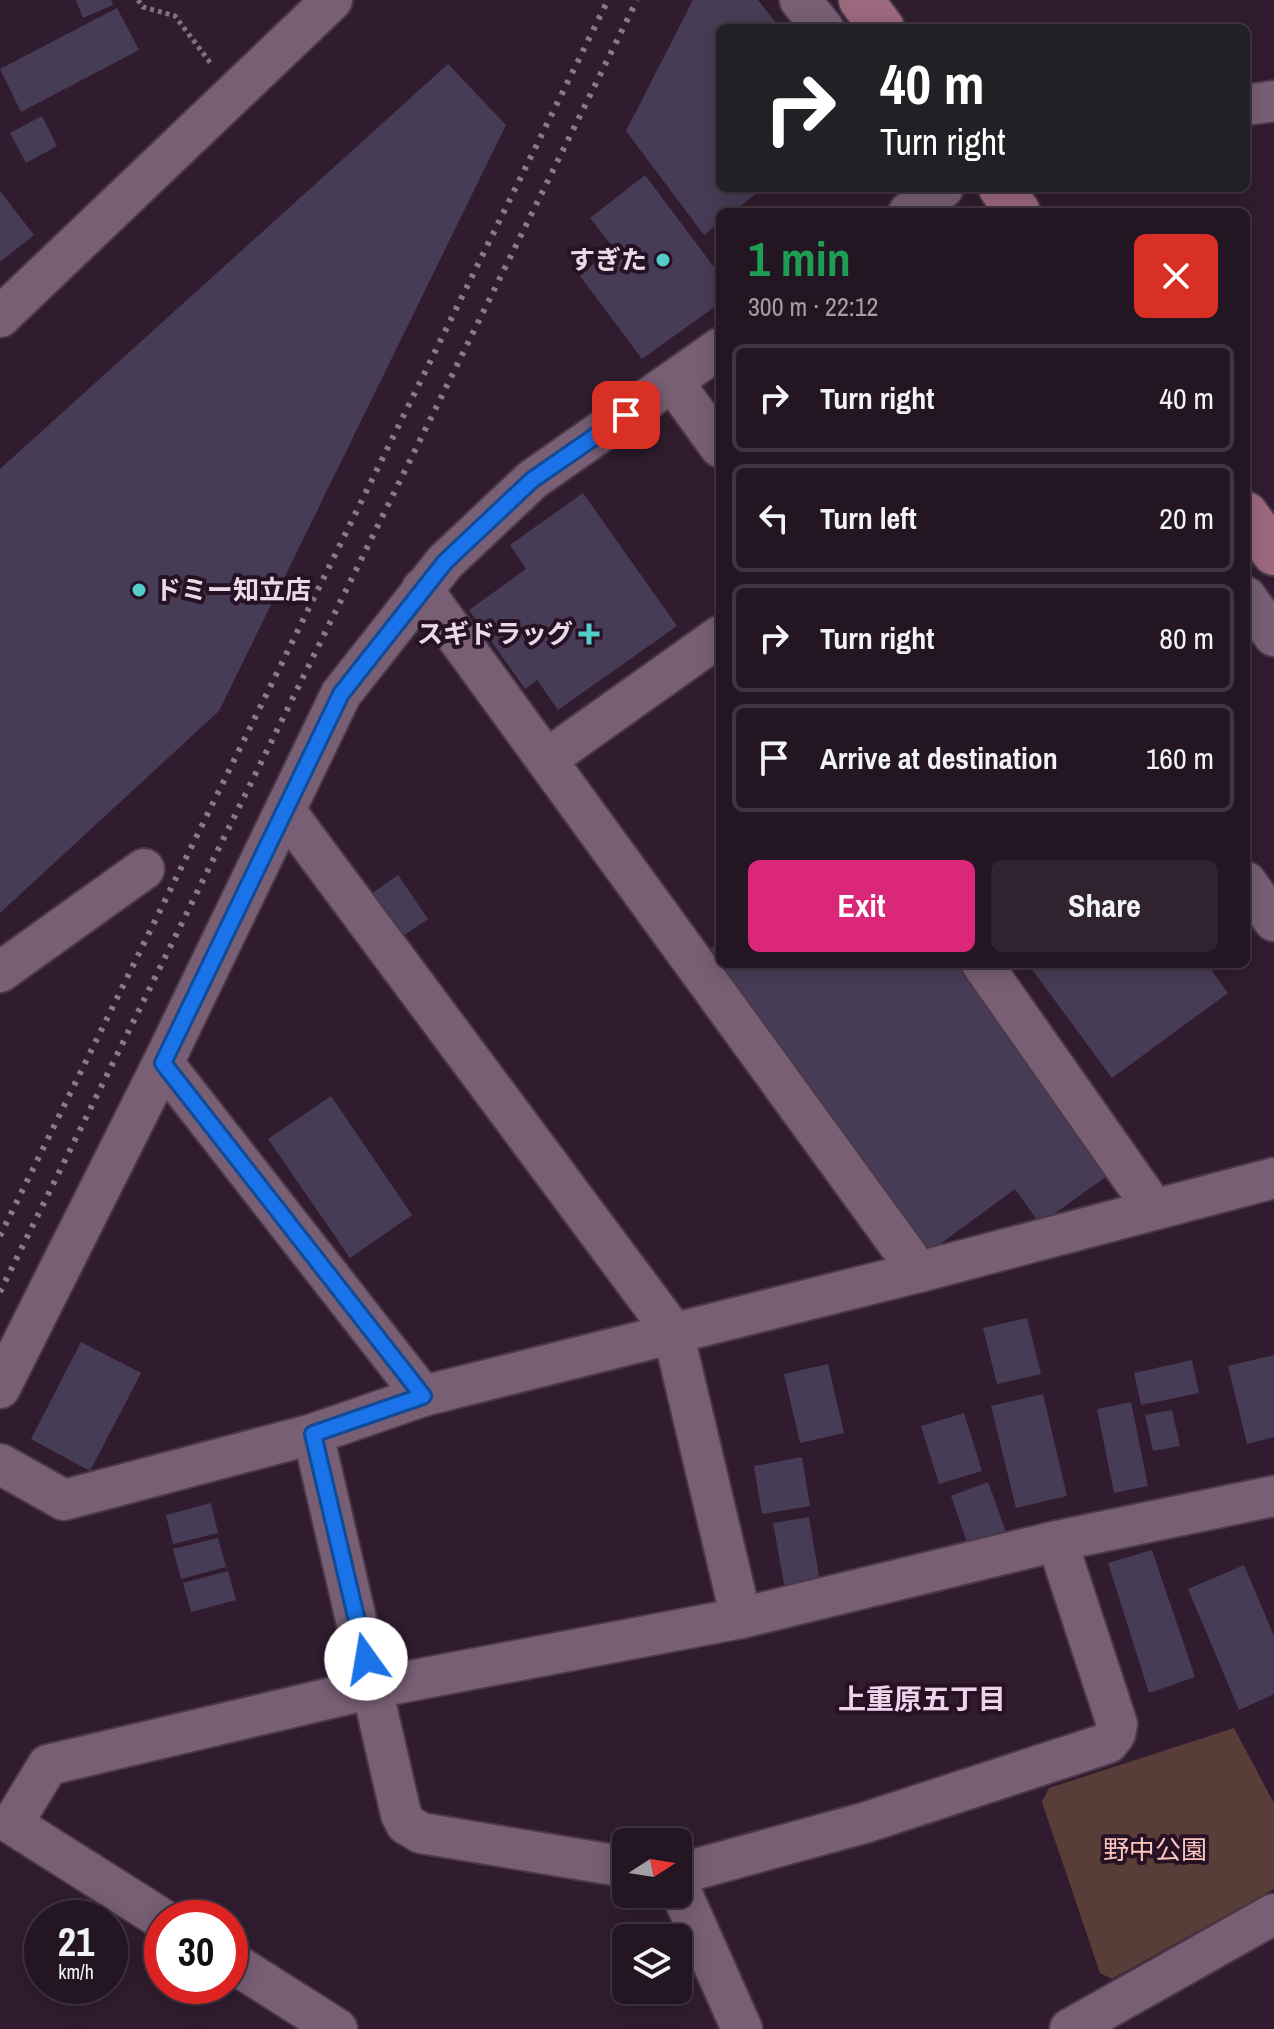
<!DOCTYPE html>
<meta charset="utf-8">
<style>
:root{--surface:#241522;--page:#30222f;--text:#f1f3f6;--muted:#a39fa5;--line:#413440;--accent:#db2777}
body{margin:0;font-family:"Archivo Narrow","Noto Sans JP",sans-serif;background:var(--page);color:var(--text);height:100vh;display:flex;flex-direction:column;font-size:30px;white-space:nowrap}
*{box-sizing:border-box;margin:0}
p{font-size:26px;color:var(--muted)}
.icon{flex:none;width:44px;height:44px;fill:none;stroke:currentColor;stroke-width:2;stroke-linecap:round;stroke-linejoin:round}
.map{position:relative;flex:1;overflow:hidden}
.panel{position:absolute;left:716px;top:208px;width:534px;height:760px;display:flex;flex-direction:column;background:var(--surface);border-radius:12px;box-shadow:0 4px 20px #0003,0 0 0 2px var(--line)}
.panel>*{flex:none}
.hud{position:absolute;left:716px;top:24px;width:534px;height:168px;border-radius:12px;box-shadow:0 4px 20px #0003,0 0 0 2px var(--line);background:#202124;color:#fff;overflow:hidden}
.needle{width:52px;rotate:78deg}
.buttons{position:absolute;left:612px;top:1828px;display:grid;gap:16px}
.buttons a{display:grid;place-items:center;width:80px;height:80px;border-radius:12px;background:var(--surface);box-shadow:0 4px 20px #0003,0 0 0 2px var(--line);font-size:40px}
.speed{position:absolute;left:24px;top:1900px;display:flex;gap:16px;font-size:40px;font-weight:700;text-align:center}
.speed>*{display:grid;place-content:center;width:104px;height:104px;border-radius:50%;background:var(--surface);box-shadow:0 4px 20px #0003,0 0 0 2px var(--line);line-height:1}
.speed small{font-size:20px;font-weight:400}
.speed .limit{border:12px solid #d22;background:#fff;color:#111}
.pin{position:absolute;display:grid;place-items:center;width:68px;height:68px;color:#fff;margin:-34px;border-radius:16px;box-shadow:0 4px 12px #0006}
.me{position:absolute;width:88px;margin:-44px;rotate:347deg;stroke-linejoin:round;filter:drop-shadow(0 0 6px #0008)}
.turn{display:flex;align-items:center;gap:28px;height:168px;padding:0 32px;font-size:36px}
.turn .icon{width:104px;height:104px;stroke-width:2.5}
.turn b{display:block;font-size:56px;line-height:68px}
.round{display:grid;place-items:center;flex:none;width:84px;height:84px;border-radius:12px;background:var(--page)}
.head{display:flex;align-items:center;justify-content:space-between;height:136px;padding:0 32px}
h1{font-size:48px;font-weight:800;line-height:60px;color:#1e9e55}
.button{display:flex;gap:16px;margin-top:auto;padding:16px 32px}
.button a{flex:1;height:92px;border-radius:12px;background:var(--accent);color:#fff;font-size:32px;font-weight:800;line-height:92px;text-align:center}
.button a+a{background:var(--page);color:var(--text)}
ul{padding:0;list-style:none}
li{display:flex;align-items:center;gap:24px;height:108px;margin:0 16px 12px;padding:0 16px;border:4px solid var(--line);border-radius:12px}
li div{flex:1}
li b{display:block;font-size:30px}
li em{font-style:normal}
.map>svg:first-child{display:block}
.green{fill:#593d39}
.building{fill:#473c55}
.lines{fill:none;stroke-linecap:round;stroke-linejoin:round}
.minor-casing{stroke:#4a3948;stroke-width:44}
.major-casing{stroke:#4a3948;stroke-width:48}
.path{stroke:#81707f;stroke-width:5;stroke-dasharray:4 4;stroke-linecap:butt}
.minor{stroke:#785f74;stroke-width:40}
.major{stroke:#9c687e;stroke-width:44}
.rail{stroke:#8a7988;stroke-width:6;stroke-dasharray:4 8;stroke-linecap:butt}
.route-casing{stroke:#114b97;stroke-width:20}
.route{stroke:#1a73e8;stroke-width:14}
.poi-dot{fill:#53cdc9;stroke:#261224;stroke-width:3}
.labels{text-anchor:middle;stroke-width:8;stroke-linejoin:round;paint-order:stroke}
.poi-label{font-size:26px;font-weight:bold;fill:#e8dae6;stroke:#261224;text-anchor:end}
.park-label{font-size:26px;fill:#fec6be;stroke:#261224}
.neighbourhood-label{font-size:28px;font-weight:bold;fill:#f0d3eb;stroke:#261224}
</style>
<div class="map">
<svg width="1274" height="2029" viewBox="0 0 1274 2029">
<rect width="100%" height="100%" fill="#301c2e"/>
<path class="green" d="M1234 1728 1274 1803V1889L1112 1979 1100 1973 1042 1802 1049 1788Z"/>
<g class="building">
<path d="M76 0H111L113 5 83 18Z"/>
<path d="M693 0H758L780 28H720V188H763L733 212H720V222L704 235 626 131Z"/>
<path d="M117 8 139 50 21 112 0 69Z"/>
<path d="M448 64 506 125 219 711 0 913V469Z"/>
<path d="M42 116 57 146 26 163 10 133Z"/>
<path d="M645 175 720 275V303L642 359 580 276 613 247 590 218Z"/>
<path d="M0 191 34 235 0 262Z"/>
<path d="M583 493 677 626 558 710 537 680 525 689 469 610 526 569 510 545Z"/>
<path d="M398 875 428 919 400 938 371 894Z"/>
<path d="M720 942V964H965L1114 1171 1040 1224 1015 1189 925 1255 706 952Z"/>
<path d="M1028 964H1207L1228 993 1112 1078Z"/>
<path d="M331 1096 412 1215 350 1258 268 1139Z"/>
<path d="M1027 1318 1041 1374 997 1384 983 1328Z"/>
<path d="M81 1342 141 1373 90 1471 31 1439Z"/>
<path d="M1274 1355V1437L1247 1444 1228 1366Z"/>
<path d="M1192 1360 1199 1393 1141 1405 1134 1373Z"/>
<path d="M828 1364 844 1433 800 1443 784 1374Z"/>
<path d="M1043 1394 1067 1496 1016 1508 991 1406Z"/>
<path d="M1131 1402 1148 1486 1114 1493 1097 1409Z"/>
<path d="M1172 1410 1180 1446 1153 1451 1145 1415Z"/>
<path d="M964 1413 982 1471 939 1484 921 1426Z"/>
<path d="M802 1457 810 1506 762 1514 754 1466Z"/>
<path d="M988 1482 1007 1535 969 1548 951 1496Z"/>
<path d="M211 1503 218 1533 173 1544 166 1515Z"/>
<path d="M809 1517 821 1588 786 1595 773 1523Z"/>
<path d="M218 1538 226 1567 181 1579 173 1549Z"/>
<path d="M1152 1550 1195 1677 1149 1693 1108 1563Z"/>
<path d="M1244 1565 1274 1636V1694L1239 1710 1188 1589Z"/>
<path d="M228 1571 236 1600 191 1612 183 1583Z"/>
</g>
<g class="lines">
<defs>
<g id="minor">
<path d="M800 0 823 28"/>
<path d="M1246 105 1274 101"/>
<path d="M909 212 943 188"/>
<path d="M0 317 332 0"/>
<path d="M673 382 720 447"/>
<path d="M422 589 919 1272"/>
<path d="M1246 597 1274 636"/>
<path d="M547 759 720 636"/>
<path d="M286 812 673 1332 741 1618"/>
<path d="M1246 882 1274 921"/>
<path d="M982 964 1154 1209"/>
<path d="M0 972 144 869"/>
<path d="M163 1063 423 1396 313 1434 401 1814 406 1824 421 1833 626 1867"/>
<path d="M0 1388 163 1063 341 694 445 562 532 480 720 348"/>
<path d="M423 1396 919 1272 1274 1178"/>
<path d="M0 1464 64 1500 313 1434"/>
<path d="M678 1874 864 1823 1108 1743 1115 1734 1117 1724 1057 1541 1274 1496"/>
<path d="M678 1885 742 2029"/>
<path d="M162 1919 12 1824 48 1765 373 1688 741 1618 1057 1541"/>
<path d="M230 1961 337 2029"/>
<path d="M1070 2029 1274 1914"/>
</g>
<g id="major">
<path d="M861 0 882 28"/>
<path d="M1001 188 1018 212"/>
<path d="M1246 514 1274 553"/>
</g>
</defs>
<use href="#minor" class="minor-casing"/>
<use href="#major" class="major-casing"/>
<path class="path" d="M138 0 143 7 175 16 212 65"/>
<use href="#minor" class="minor"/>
<use href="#major" class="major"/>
<g class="rail">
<path d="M0 1236 608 0"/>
<path d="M0 1292 637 0"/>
</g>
</g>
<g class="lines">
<defs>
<path id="route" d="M366 1659 313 1434 423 1396 163 1063 341 694 445 562 532 480 626 415"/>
</defs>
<use href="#route" class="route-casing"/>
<use href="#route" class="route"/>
</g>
<g class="poi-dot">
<circle cx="663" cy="260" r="8"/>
<circle cx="139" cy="590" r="8"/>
<path d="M585 622h8v8h8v8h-8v8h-8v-8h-8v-8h8z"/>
</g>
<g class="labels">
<g class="poi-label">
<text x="647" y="269">すぎた</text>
<text x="155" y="599" text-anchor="start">ドミー知立店</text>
<text x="573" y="643">スギドラッグ</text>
</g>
<g class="park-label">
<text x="1155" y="1859">野中公園</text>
</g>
<g class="neighbourhood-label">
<text x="922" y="1709">上重原五丁目</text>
</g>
</g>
</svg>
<div class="buttons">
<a><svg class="needle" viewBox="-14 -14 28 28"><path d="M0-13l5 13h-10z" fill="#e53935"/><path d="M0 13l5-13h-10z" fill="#a39fa5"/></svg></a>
<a><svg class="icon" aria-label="layers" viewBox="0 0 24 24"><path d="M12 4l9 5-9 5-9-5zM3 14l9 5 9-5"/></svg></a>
</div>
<div class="speed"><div>21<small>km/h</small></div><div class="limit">30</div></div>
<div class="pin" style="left:626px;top:415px;background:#d93025"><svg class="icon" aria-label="arrive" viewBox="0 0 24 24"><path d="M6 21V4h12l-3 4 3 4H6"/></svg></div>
<svg class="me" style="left:366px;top:1659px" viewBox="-20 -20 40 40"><circle r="19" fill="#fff"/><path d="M0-13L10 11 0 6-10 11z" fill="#1a73e8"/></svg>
<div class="hud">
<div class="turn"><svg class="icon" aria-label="right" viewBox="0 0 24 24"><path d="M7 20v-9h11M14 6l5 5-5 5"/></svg><div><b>40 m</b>Turn right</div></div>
</div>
<section class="panel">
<div class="head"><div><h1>1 min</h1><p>300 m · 22:12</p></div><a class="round" style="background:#d93025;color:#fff"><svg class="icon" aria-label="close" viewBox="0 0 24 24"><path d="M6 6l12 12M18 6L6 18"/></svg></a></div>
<ul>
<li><svg class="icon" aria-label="right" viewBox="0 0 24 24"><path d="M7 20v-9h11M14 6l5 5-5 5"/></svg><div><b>Turn right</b></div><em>40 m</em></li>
<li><svg class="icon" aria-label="left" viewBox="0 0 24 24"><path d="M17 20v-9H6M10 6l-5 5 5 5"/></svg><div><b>Turn left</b></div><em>20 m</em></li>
<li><svg class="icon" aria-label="right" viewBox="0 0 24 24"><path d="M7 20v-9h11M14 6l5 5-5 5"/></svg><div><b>Turn right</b></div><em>80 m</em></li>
<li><svg class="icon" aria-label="arrive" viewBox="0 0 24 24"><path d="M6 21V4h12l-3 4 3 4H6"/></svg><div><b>Arrive at destination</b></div><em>160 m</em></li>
</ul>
<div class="button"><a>Exit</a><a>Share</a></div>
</section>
</div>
